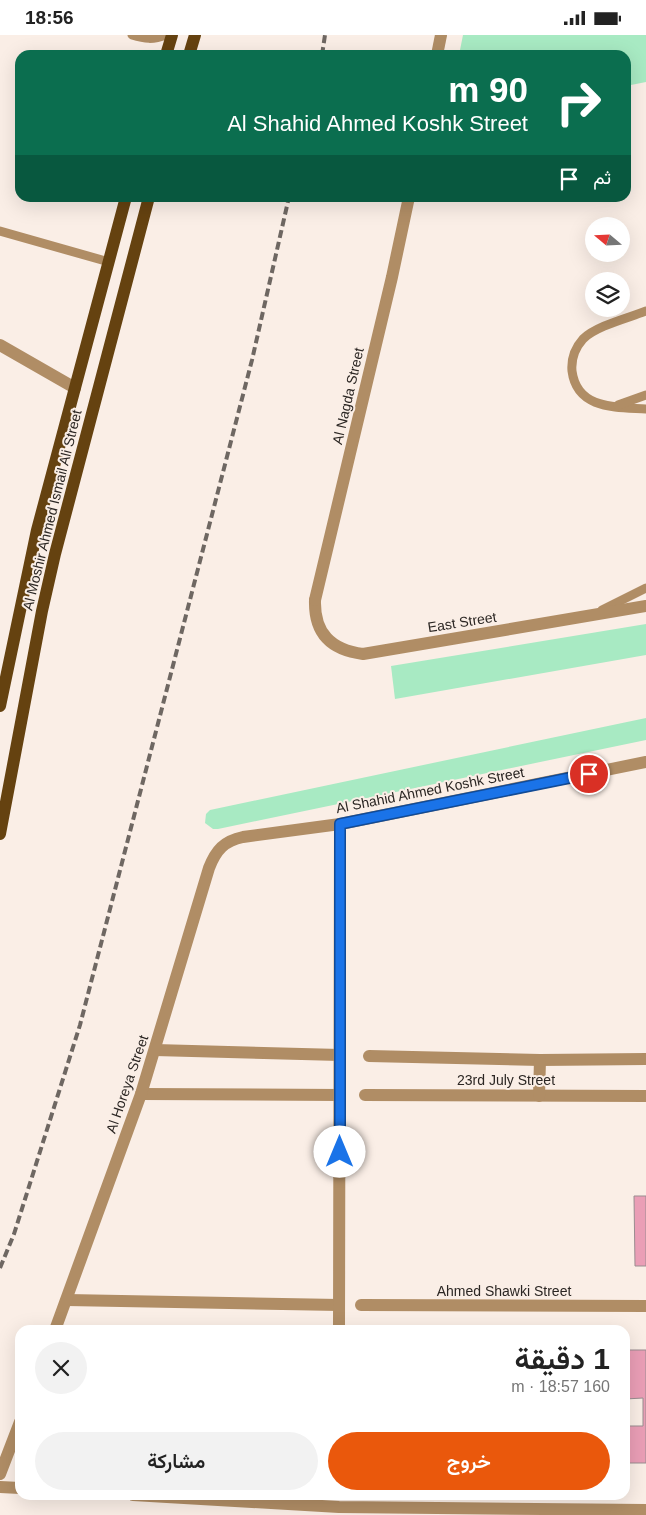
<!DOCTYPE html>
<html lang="ar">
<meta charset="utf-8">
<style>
:root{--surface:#fff;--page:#f2f2f2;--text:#222;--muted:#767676;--accent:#ea580c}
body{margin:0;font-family:Arial,Vazirmatn,sans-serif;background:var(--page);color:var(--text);direction:rtl;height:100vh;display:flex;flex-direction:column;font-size:19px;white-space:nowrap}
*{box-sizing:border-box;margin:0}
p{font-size:16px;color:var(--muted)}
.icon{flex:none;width:28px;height:28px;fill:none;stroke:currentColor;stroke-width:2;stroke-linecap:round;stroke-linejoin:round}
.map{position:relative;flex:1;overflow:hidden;direction:ltr}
.drawer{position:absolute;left:15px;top:1290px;width:615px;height:175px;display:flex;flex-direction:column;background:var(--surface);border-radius:15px;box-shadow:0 5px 20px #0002;direction:rtl}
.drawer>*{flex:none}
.top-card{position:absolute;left:15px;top:15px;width:616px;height:152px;border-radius:15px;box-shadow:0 5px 20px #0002;direction:rtl;background:#0b6e4f;color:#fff;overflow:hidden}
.needle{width:32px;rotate:289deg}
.buttons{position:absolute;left:585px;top:182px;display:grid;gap:10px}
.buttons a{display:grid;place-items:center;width:45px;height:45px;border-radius:50%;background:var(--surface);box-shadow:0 5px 20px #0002;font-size:25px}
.pin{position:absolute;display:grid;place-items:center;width:42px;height:42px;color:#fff;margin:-21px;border:2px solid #fff;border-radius:50%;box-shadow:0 1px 5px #0007}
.me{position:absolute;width:55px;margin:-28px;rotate:0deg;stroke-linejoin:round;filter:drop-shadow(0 0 4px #0008)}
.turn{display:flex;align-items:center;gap:18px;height:105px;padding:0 20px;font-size:22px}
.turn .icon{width:65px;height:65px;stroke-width:2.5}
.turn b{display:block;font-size:35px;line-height:42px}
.then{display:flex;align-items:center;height:48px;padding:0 20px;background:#0003;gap:10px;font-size:19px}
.round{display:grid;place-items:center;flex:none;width:52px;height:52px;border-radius:26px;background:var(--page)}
.overview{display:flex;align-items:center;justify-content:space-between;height:85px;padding:0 20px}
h1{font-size:30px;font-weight:600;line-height:38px}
.button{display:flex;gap:10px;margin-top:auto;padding:10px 20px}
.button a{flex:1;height:58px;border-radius:30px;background:var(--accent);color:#fff;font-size:20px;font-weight:600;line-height:58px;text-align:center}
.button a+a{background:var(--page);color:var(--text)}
.status{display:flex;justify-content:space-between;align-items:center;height:35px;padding:0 25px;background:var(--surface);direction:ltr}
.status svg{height:14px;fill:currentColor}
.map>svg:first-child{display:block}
.green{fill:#a8eac3}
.building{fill:#ea9eb6;stroke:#9a8d90}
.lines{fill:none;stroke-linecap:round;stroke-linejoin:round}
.service{stroke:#b08d65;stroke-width:9}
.minor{stroke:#b08d65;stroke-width:12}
.tertiary{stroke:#b08d65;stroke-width:12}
.primary{stroke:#654210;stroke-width:12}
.rail{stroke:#6e6762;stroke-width:4;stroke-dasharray:8 4;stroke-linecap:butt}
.route-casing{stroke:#114b97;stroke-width:12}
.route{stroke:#1a73e8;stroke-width:9}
.labels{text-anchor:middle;stroke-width:4;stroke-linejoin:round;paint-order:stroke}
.street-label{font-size:14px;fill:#2b2623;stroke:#faeee6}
</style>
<div class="status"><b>18:56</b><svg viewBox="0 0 49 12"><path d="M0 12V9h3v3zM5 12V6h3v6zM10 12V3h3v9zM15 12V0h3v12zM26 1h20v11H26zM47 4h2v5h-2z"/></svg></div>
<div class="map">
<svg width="646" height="1480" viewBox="0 0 646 1480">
<rect width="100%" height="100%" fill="#faeee6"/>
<g class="green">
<path d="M463 0H646V47L626 51V20H459Z"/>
<path d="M646 589V620L395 664 391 631Z"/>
<path d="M646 683V705L218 794H213L205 788 206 779 210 775Z"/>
</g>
<g class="building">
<path d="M634 1161H646V1231H635Z"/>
<path d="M625 1315H646V1428H625V1391H643V1363L625 1364Z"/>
</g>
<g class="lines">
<g class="service">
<path d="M132 0C145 4 153 5 166 0"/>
<path d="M0 196 109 227"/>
<path d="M646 276C628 283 596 291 583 304 575 313 571 324 572 336 577 375 617 372 646 374"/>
<path d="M618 370 646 360"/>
<path d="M602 575 646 553"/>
</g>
<g class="minor">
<path d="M0 310 75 353"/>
<path d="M315 565C314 598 331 615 363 619L646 571"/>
<path d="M155 1015 340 1020"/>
<path d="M369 1021 540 1025 646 1024"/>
<path d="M141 1059 340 1060"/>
<path d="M365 1060 646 1061"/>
<path d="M539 1061 540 1025"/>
<path d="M67 1265 339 1270"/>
<path d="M361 1270 646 1271"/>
<path d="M55 1295 141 1059 209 833C216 815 224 806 243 802L340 789 646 727"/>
<path d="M339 1295 340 789"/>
<path d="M0 1439 20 1387"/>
<path d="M0 1452 20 1453"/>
<path d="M133 1460 339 1472 646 1475"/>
</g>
<g class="tertiary">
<path d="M437 20 441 0"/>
<path d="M315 565 392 242 409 162"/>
</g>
<g class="primary">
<path d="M166 20 172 0"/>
<path d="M189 20 195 0"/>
<path d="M0 671 37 495 126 162"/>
<path d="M0 799 42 576 55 519 149 162"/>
</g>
<g class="rail">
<path d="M322 20 325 0"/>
<path d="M0 1233 14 1199 80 990 252 325 289 162"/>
</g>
</g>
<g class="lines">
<defs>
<path id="route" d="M340 1117V789L589 739"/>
</defs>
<use href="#route" class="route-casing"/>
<use href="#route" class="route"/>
</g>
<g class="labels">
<g class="street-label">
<text transform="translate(348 361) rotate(-77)" y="5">Al Nagda Street</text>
<text transform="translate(52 475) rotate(-76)" y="5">Al Moshir Ahmed Ismail Ali Street</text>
<text transform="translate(462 587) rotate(-9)" y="5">East Street</text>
<text transform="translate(430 755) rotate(-11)" y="5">Al Shahid Ahmed Koshk Street</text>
<text x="506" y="1050">23rd July Street</text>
<text transform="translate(127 1049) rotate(-71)" y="5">Al Horeya Street</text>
<text x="504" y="1261">Ahmed Shawki Street</text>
</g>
</g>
</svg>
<div class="buttons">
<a><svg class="needle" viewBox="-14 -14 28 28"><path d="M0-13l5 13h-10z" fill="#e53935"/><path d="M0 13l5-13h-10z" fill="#767676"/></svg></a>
<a><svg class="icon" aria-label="layers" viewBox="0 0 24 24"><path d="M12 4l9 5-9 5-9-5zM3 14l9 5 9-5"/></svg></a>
</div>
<div class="pin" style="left:589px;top:739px;background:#d93025"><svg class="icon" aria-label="arrive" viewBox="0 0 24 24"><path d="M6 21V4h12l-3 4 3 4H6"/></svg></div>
<svg class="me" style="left:340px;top:1117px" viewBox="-20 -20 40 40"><circle r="19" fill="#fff"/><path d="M0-13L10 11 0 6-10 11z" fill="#1a73e8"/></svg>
<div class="top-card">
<div class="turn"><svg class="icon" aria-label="right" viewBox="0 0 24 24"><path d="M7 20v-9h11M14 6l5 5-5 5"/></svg><div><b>90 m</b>Al Shahid Ahmed Koshk Street</div></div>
<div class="then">ثم<svg class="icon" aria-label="arrive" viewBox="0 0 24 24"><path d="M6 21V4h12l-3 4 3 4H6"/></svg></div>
</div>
<section class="drawer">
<div class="overview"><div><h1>1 دقيقة</h1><p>160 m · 18:57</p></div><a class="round"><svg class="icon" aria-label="close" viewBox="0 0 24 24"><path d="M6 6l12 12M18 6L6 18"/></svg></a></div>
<div class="button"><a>خروج</a><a>مشاركة</a></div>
</section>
</div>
